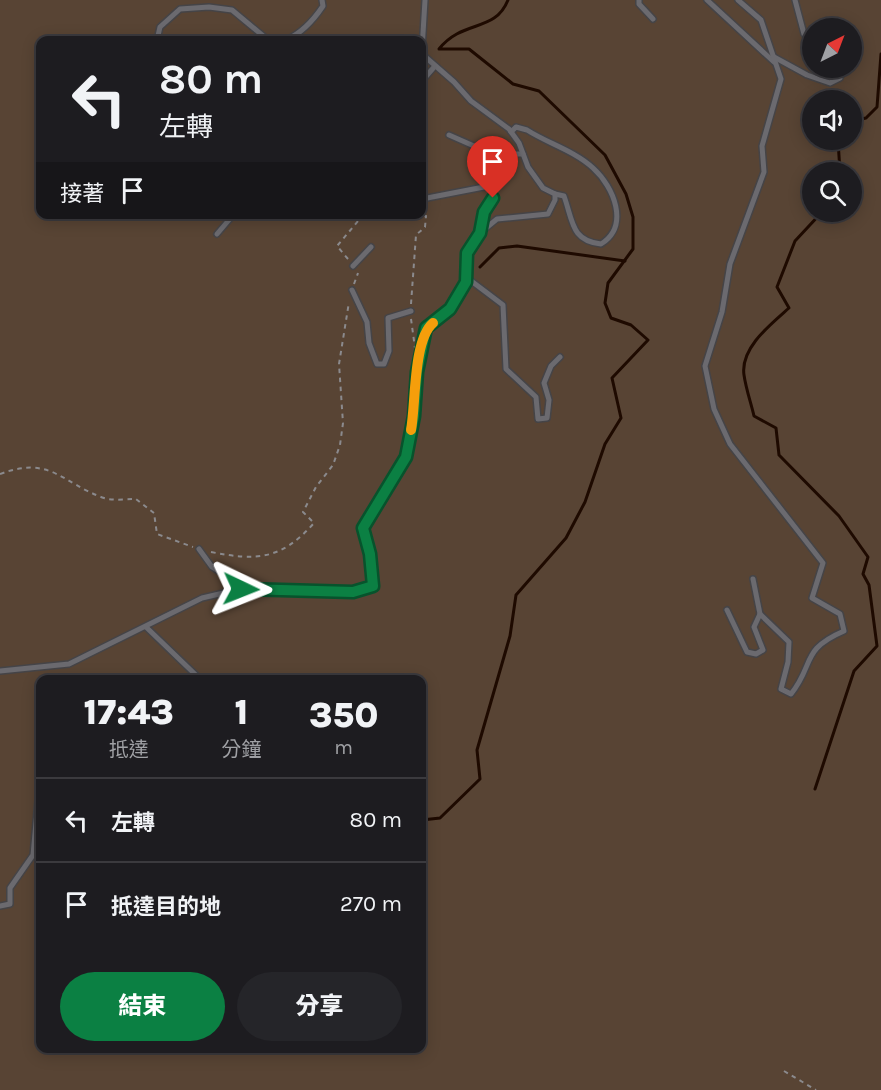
<!DOCTYPE html>
<html lang="zh-TW">
<meta charset="utf-8">
<style>
:root{--surface:#1d1c20;--page:#252529;--text:#f1f3f6;--muted:#a0a1a5;--line:#3b3a3e;--accent:#0b8043}
body{margin:0;font-family:Karla,"Noto Sans TC",sans-serif;background:var(--page);color:var(--text);height:100vh;display:flex;flex-direction:column;font-size:22px;white-space:nowrap}
*{box-sizing:border-box;margin:0}
p{font-size:20px;color:var(--muted)}
.icon{flex:none;width:33px;height:33px;fill:none;stroke:currentColor;stroke-width:2;stroke-linecap:round;stroke-linejoin:round}
.map{position:relative;flex:1;overflow:hidden}
.drawer{position:absolute;left:36px;top:675px;width:390px;height:378px;display:flex;flex-direction:column;background:var(--surface);border-radius:12px;box-shadow:0 3px 15px #0003,0 0 0 2px var(--line)}
.drawer>*{flex:none}
.hud{position:absolute;left:36px;top:36px;width:390px;height:183px;border-radius:12px;box-shadow:0 3px 15px #0003,0 0 0 2px var(--line);background:#1d1c20;color:var(--text);overflow:hidden}
.needle{width:39px;rotate:42deg}
.tools{position:absolute;left:802px;top:18px;display:grid;gap:12px}
.tools a{display:grid;place-items:center;width:60px;height:60px;border-radius:50%;background:var(--surface);box-shadow:0 3px 15px #0003,0 0 0 2px var(--line);font-size:30px}
.pin{position:absolute;display:grid;place-items:center;width:51px;height:51px;color:#fff;margin:-62px -26px;border-radius:50% 50% 50% 0;rotate:-45deg;box-shadow:0 0 6px #0007}
.pin .icon{rotate:45deg}
.me{position:absolute;width:66px;margin:-33px;rotate:92deg;stroke-linejoin:round;filter:drop-shadow(0 0 4px #0008)}
.turn{display:flex;align-items:center;gap:21px;height:126px;padding:0 24px;font-size:27px}
.turn .icon{width:78px;height:78px;stroke-width:2.5}
.turn b{display:block;font-size:42px;line-height:51px}
.then{display:flex;align-items:center;height:57px;padding:0 24px;background:#0003;gap:12px;font-size:22px}
.eta{display:flex;justify-content:space-evenly;align-items:center;height:102px;text-align:center}
.eta b{font-size:36px;font-weight:800;line-height:42px}
.primary-button{display:flex;gap:12px;margin-top:auto;padding:12px 24px}
.primary-button a{flex:1;height:69px;border-radius:36px;background:var(--accent);color:#fff;font-size:24px;font-weight:800;line-height:69px;text-align:center}
.primary-button a+a{background:var(--page);color:var(--text)}
ul{padding:0;list-style:none}
li{display:flex;align-items:center;gap:18px;height:84px;padding:0 24px;border-top:2px solid var(--line)}
li div{flex:1}
li b{display:block;font-size:22px}
li em{font-style:normal}
.map>svg:first-child{display:block}
.green{fill:#584434;fill-rule:evenodd}
.lines{fill:none;stroke-linecap:round;stroke-linejoin:round}
.stream{stroke:#1e0a00;stroke-width:3}
.lane-casing{stroke:#454447;stroke-width:8}
.path{stroke:#8b8a8d;stroke-width:2;stroke-dasharray:4.5 4.5;stroke-linecap:butt}
.lane{stroke:#6b6a6f;stroke-width:5}
.route-casing{stroke:#07532c;stroke-width:15}
.route{stroke:#0b8043;stroke-width:10}
.slow{stroke:#f59e0b;stroke-width:10}
</style>
<div class="map">
<svg width="881" height="1090" viewBox="0 0 881 1090">
<rect width="100%" height="100%" fill="#27262a"/>
<path class="green" d="M0 0H881V1090H0ZM813 28H852V68H813ZM40 40H422V214H40ZM813 100H852V140H813ZM813 172H852V212H813ZM40 680H422V1048H40Z"/>
<g class="lines">
<g class="stream">
<path d="M852 121 866 118 877 107 881 54"/>
<path d="M838 140 840 172"/>
<path d="M480 267 499 248 517 246 625 261"/>
<path d="M815 789 854 671 877 646 869 585 863 574 868 557 839 516 779 455 776 428 754 416C751 403 746 389 744 375 740 348 771 324 789 308L777 287 795 241 822 212"/>
<path d="M422 820 440 818 480 779 477 750 510 636 516 595 566 538 585 502 605 444 621 418 612 378 648 340 631 325 611 318 605 303 608 283 633 249V217L626 194 605 155 539 91 513 84 469 49H439C463 19 495 33 508 0"/>
</g>
<defs>
<g id="lane">
<path d="M639 0V4L653 19"/>
<path d="M707 0 774 62"/>
<path d="M795 0 804 34 813 42"/>
<path d="M157 40 160 27 180 9 209 7 232 10 268 40"/>
<path d="M286 40C302 33 313 21 323 6L322 0"/>
<path d="M422 50 425 0"/>
<path d="M774 57 807 75 830 83 840 78 841 70 838 68"/>
<path d="M422 81 435 66"/>
<path d="M511 132 516 127 527 130C547 143 575 151 593 168 614 187 630 226 601 244 571 241 573 221 564 196L555 194"/>
<path d="M449 135 492 154H523"/>
<path d="M422 199 489 186 493 198 484 212 481 232"/>
<path d="M217 234 234 214"/>
<path d="M353 266 371 247"/>
<path d="M466 277 503 305 506 369 536 397 538 419 547 418 549 400 544 383 551 366 560 357"/>
<path d="M352 290 367 322 369 343 377 364H384L389 351 388 318 411 311"/>
<path d="M199 549 212 567 245 588"/>
<path d="M753 579 760 614"/>
<path d="M727 610 747 652 756 654 763 650 754 627 760 614 789 642 788 662 781 689 791 694C815 664 800 650 844 631L840 614 812 598 823 563 730 444 714 409 705 366 722 312 730 264 764 172 762 146 781 79 761 20 738 0"/>
<path d="M146 627 201 680"/>
<path d="M0 671 69 664 202 598 241 589 353 592 373 586 370 554 362 528 406 457 414 416 417 372 426 328 450 309 466 282 467 253 480 233 497 219 548 214 555 200V194L543 188 528 167 519 143 509 129 471 101 454 82 422 54"/>
<path d="M0 906 10 904V888L33 855 40 779"/>
</g>
</defs>
<use href="#lane" class="lane-casing"/>
<g class="path">
<path d="M348 259 337 246 364 214"/>
<path d="M354 284 358 273"/>
<path d="M411 304 416 235 425 227 426 216 419 214"/>
<path d="M411 319 415 348"/>
<path d="M0 474C51 455 61 483 104 498 113 501 126 499 136 499L154 513 157 534 193 547"/>
<path d="M211 552C257 561 281 560 314 523L303 512 316 487 333 465 340 445 343 423 339 364 349 302"/>
<path d="M784 1071 816 1090"/>
</g>
<use href="#lane" class="lane"/>
</g>
<g class="lines">
<defs>
<path id="route" d="M241 589 353 592 373 586 370 554 363 528 406 457 414 416 417 372 426 328 450 309 466 282 467 253 480 233 484 212 493 198"/>
</defs>
<use href="#route" class="route-casing"/>
<use href="#route" class="route"/>
<path class="slow" d="M411 430C416 403 413 340 433 323"/>
</g>
</svg>
<div class="tools">
<a><svg class="needle" viewBox="-14 -14 28 28"><path d="M0-13l5 13h-10z" fill="#e53935"/><path d="M0 13l5-13h-10z" fill="#a0a1a5"/></svg></a>
<a><svg class="icon" aria-label="sound" viewBox="0 0 24 24"><path d="M4 9h4l5-4v14l-5-4H4zM17 9q2 3 0 6"/></svg></a>
<a><svg class="icon" aria-label="search" viewBox="0 0 24 24"><circle cx="10" cy="10" r="6"/><path d="M15 15l6 6"/></svg></a>
</div>
<div class="pin" style="left:493px;top:198px;background:#d93025"><svg class="icon" aria-label="arrive" viewBox="0 0 24 24"><path d="M6 21V4h12l-3 4 3 4H6"/></svg></div>
<svg class="me" style="left:241px;top:589px" viewBox="-20 -20 40 40"><path d="M0-17L14 15 0 8-14 15z" fill="#0b8043" stroke="#fff" stroke-width="4"/></svg>
<div class="hud">
<div class="turn"><svg class="icon" aria-label="left" viewBox="0 0 24 24"><path d="M17 20v-9H6M10 6l-5 5 5 5"/></svg><div><b>80 m</b>左轉</div></div>
<div class="then">接著<svg class="icon" aria-label="arrive" viewBox="0 0 24 24"><path d="M6 21V4h12l-3 4 3 4H6"/></svg></div>
</div>
<section class="drawer">
<div class="eta">
<div><b>17:43</b><p>抵達</p></div>
<div><b>1</b><p>分鐘</p></div>
<div><b>350</b><p>m</p></div>
</div>
<ul>
<li><svg class="icon" aria-label="left" viewBox="0 0 24 24"><path d="M17 20v-9H6M10 6l-5 5 5 5"/></svg><div><b>左轉</b></div><em>80 m</em></li>
<li><svg class="icon" aria-label="arrive" viewBox="0 0 24 24"><path d="M6 21V4h12l-3 4 3 4H6"/></svg><div><b>抵達目的地</b></div><em>270 m</em></li>
</ul>
<div class="primary-button"><a>結束</a><a>分享</a></div>
</section>
</div>
